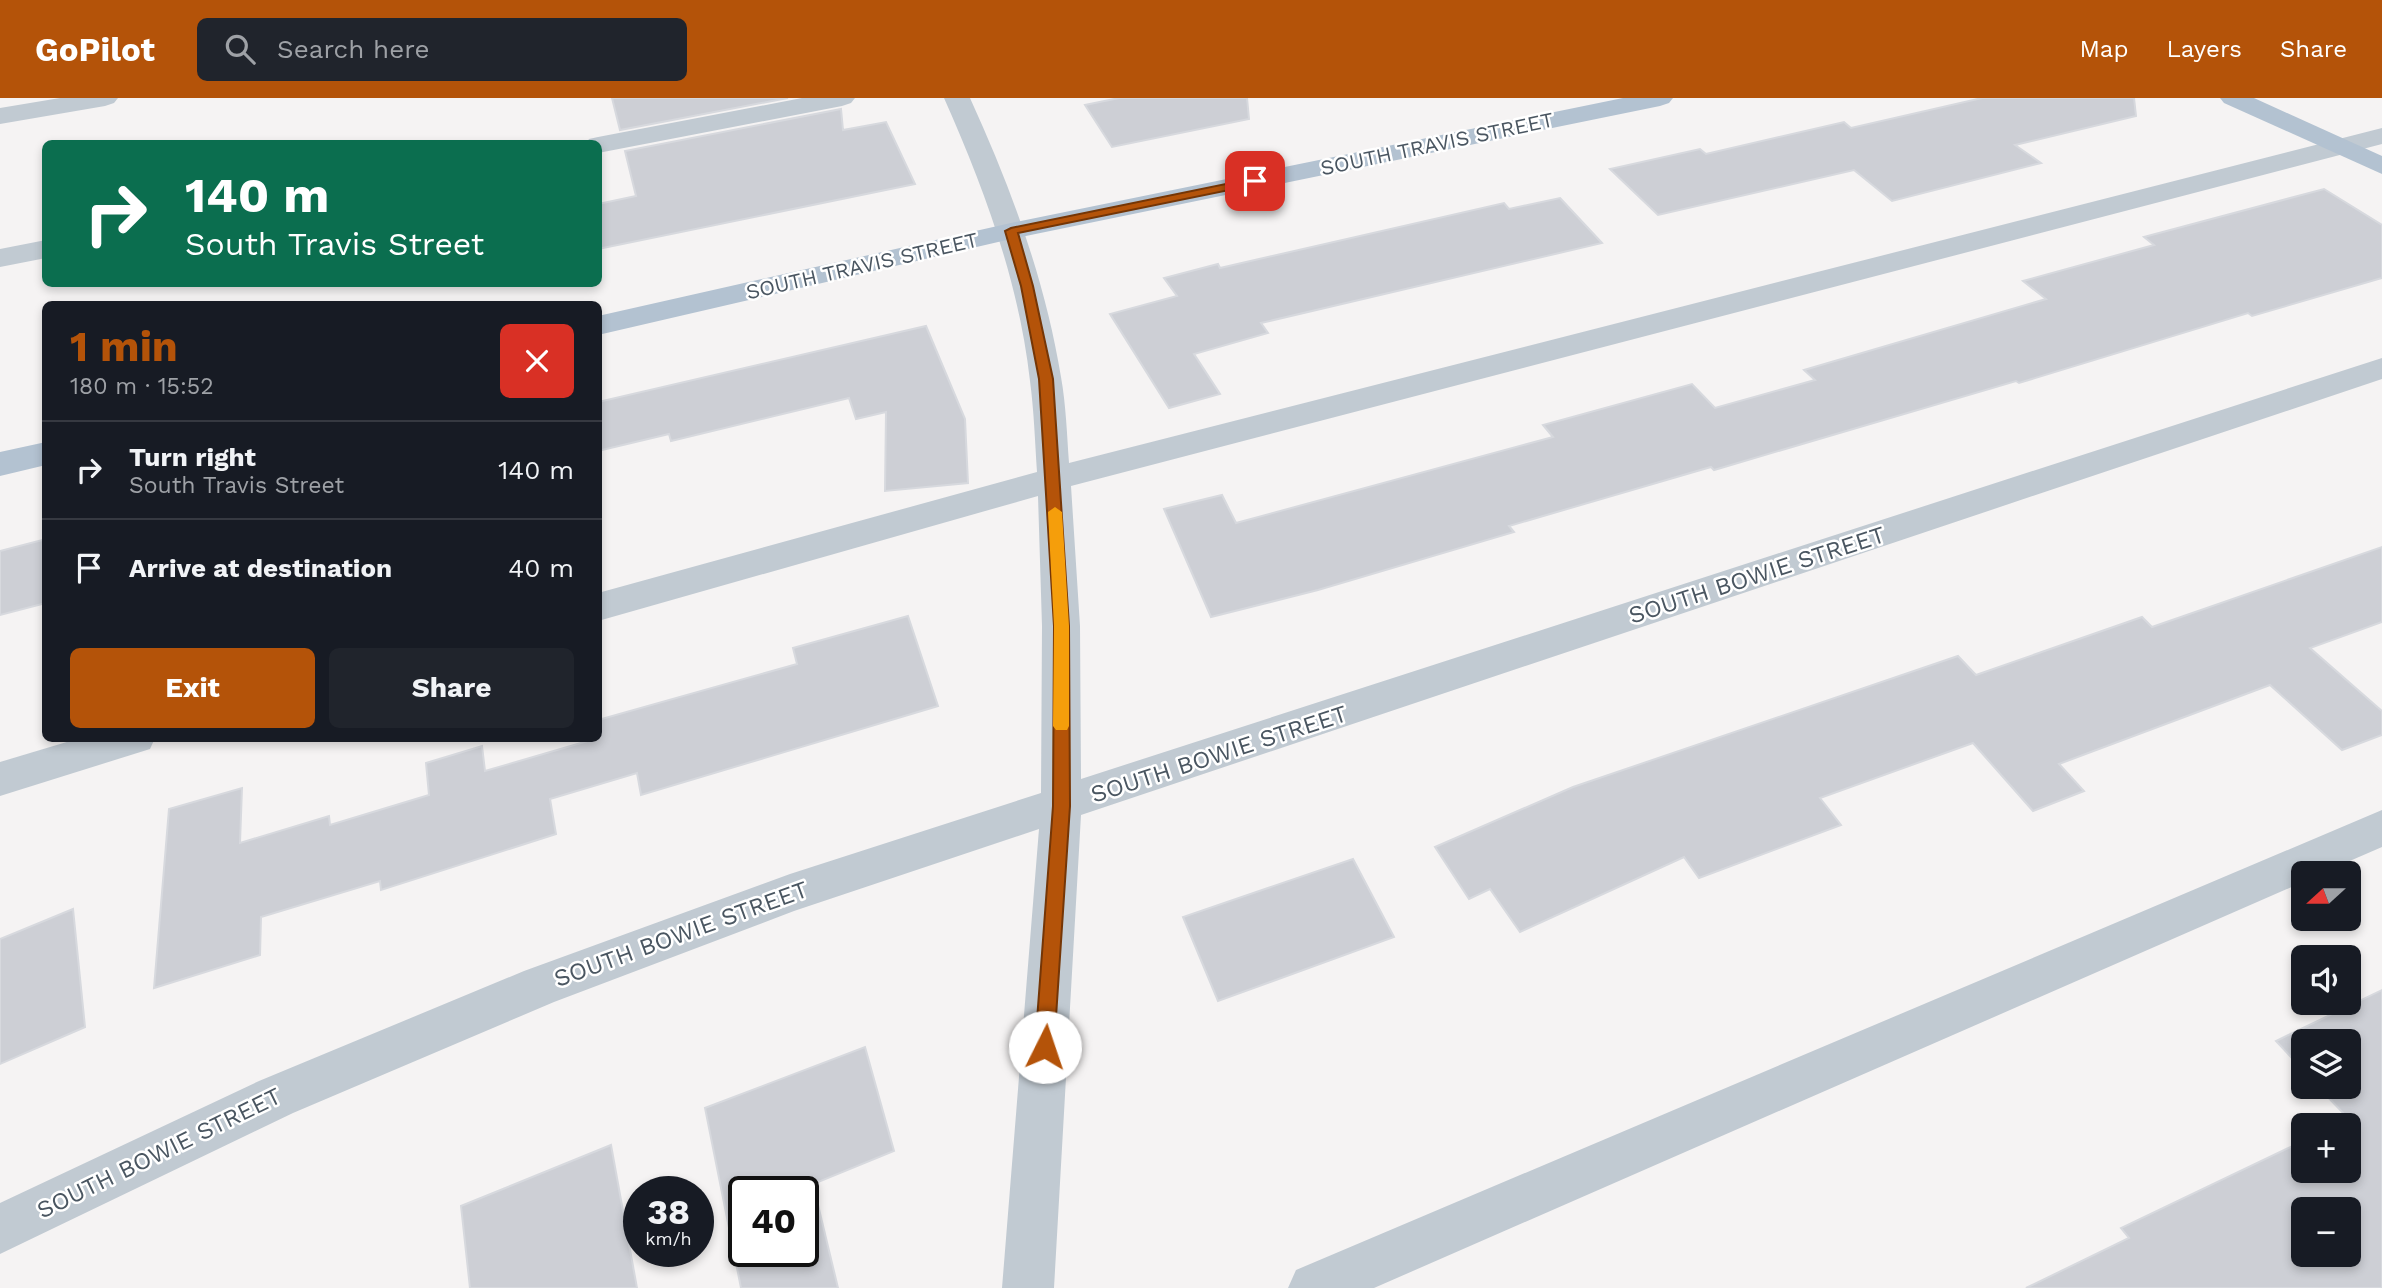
<!DOCTYPE html>
<meta charset="utf-8">
<style>
:root{--surface:#171b24;--page:#20242c;--text:#f1f3f6;--muted:#9ea1a6;--line:#363941;--accent:#b45309}
body{margin:0;font-family:"Work Sans",sans-serif;background:var(--page);color:var(--text);height:100vh;display:flex;flex-direction:column;font-size:26px;white-space:nowrap}
*{box-sizing:border-box;margin:0}
p{font-size:23px;color:var(--muted)}
.icon{flex:none;width:38px;height:38px;fill:none;stroke:currentColor;stroke-width:2;stroke-linecap:round;stroke-linejoin:round}
.map{position:relative;flex:1;overflow:hidden}
.details{position:absolute;left:42px;top:203px;width:560px;height:441px;display:flex;flex-direction:column;background:var(--surface);border-radius:10px;box-shadow:0 4px 10px #0003}
.details>*{flex:none}
.hud{position:absolute;left:42px;top:42px;width:560px;height:147px;border-radius:10px;box-shadow:0 4px 10px #0003;background:#0b6e4f;color:#fff;overflow:hidden}
.needle{width:46px;rotate:249deg}
.buttons{position:absolute;left:2291px;top:763px;display:grid;gap:14px}
.buttons a{display:grid;place-items:center;width:70px;height:70px;border-radius:10px;background:var(--surface);box-shadow:0 4px 10px #0003;font-size:35px}
.speed{position:absolute;left:623px;top:1078px;display:flex;gap:14px;font-size:35px;font-weight:700;text-align:center}
.speed>*{display:grid;place-content:center;width:91px;height:91px;border-radius:50%;background:var(--surface);box-shadow:0 4px 10px #0003;line-height:1}
.speed small{font-size:18px;font-weight:400}
.speed .limit{border:4px solid #111;border-radius:10px;background:#fff;color:#111}
.pin{position:absolute;display:grid;place-items:center;width:60px;height:60px;color:#fff;margin:-30px;border-radius:14px;box-shadow:0 4px 10px #0006}
.me{position:absolute;width:77px;margin:-38px;rotate:4deg;stroke-linejoin:round;filter:drop-shadow(0 0 5px #0008)}
.turn{display:flex;align-items:center;gap:24px;height:147px;padding:0 28px;font-size:32px}
.turn .icon{width:91px;height:91px;stroke-width:2.5}
.turn b{display:block;font-size:49px;line-height:60px}
.round{display:grid;place-items:center;flex:none;width:74px;height:74px;border-radius:10px;background:var(--page)}
.head{display:flex;align-items:center;justify-content:space-between;height:119px;padding:0 28px}
h1{font-size:42px;font-weight:700;line-height:52px;color:var(--accent)}
.cta{display:flex;gap:14px;margin-top:auto;padding:14px 28px}
.cta a{flex:1;height:80px;border-radius:10px;background:var(--accent);color:#fff;font-size:28px;font-weight:700;line-height:80px;text-align:center}
.cta a+a{background:var(--page);color:var(--text)}
ul{padding:0;list-style:none}
li{display:flex;align-items:center;gap:21px;height:98px;padding:0 28px;border-top:2px solid var(--line)}
li div{flex:1}
li b{display:block;font-size:26px}
li em{font-style:normal}
header{display:flex;align-items:center;gap:42px;box-sizing:border-box;height:98px;padding:0 35px;background:var(--accent);color:#fff}
header strong{font-size:33px}
nav{display:flex;gap:38px;margin-inline-start:auto;font-size:24px}
.search{width:490px;height:63px;background:var(--page);display:flex;align-items:center;gap:18px;box-sizing:border-box;padding:0 24px;border-radius:10px;color:var(--muted);font-size:26px}
.map>svg:first-child{display:block}
.building{fill:#cdcfd5;stroke:#d7d9de;stroke-width:2;fill-rule:evenodd}
.lines{fill:none;stroke-linecap:round;stroke-linejoin:round}
.minor{fill:#c1cad2;fill-rule:evenodd}
.major{fill:#b3c2d1;fill-rule:evenodd}
.route{fill:#b45309;stroke:#753606;stroke-width:2}
.slow{fill:#f59e0b}
.labels{text-anchor:middle;stroke-width:5;stroke-linejoin:round;paint-order:stroke}
.far-street-label{font-size:21px;fill:#4a5661;stroke:#fff}
.street-label{font-size:24px;fill:#4a5661;stroke:#fff}
</style>
<header>
<strong>GoPilot</strong>
<div class="search"><svg class="icon" aria-label="search" viewBox="0 0 24 24"><circle cx="10" cy="10" r="6"/><path d="M15 15l6 6"/></svg>Search here</div>
<nav><a>Map</a><a>Layers</a><a>Share</a></nav>
</header>
<div class="map">
<svg width="2382" height="1190" viewBox="0 0 2382 1190">
<rect width="100%" height="100%" fill="#f5f3f3"/>
<g class="building">
<path d="M612 0H788L620 32Z"/>
<path d="M1119 0H1247L1249 21 1112 49 1085 7Z"/>
<path d="M1982 0H2134L2136 18 2015 47 2041 65 1892 103 1854 72 1658 117 1610 71 1700 51 1706 56 1844 24 1851 30Z"/>
<path d="M841 11 843 32 886 24 915 86 598 151V106L636 98 625 53Z"/>
<path d="M2324 91 2382 127V180L2252 218 2248 215 2019 285 2016 283 1714 372 1711 369 1509 428 1514 434 1318 492 1211 519 1164 411 1222 397 1236 425 1553 339 1543 327 1692 286 1715 310 1815 282 1804 272 2046 201 2023 183 2154 147 2144 139Z"/>
<path d="M1560 100 1602 145 1261 225 1268 235 1194 256 1220 296 1169 310 1110 216 1177 198 1164 180 1218 166 1220 170 1504 105 1509 111Z"/>
<path d="M926 228 965 321 968 385 885 393 886 314 856 321 849 300 671 343 669 336 598 353V304Z"/>
<path d="M46 441V505L0 517V453Z"/>
<path d="M2382 449V524L2310 550 2382 613V637L2342 652 2270 587 2059 666 2084 693 2033 713 1973 645 1820 700 1841 727 1699 780 1684 759 1520 834 1490 791 1469 801 1435 749 1573 689 1958 558 1976 577 2142 519 2152 529Z"/>
<path d="M908 518 938 608 641 697 637 675 550 701 556 736 381 792 380 783 261 819 260 857 154 890 169 711 242 690 240 745 329 718 330 727 429 697 426 665 482 648 485 673 598 640V622L797 566 793 550Z"/>
<path d="M1353 761 1394 839 1218 903 1183 819Z"/>
<path d="M73 811 85 929 0 966V841Z"/>
<path d="M2382 892V1190H2026L2129 1140 2121 1130 2303 1043V1073H2348V1027H2337L2349 1021 2318 989H2348V943H2303V972L2276 943ZM2303 1111H2348V1157H2303Z"/>
<path d="M865 949 894 1053 813 1086 838 1190H741L705 1010ZM744 1094H803V1153H744Z"/>
<path d="M611 1047 637 1190H470L461 1108Z"/>
</g>
<g class="lines">
<g class="minor">
<path d="M60 0H118L114 5 105 8 0 26V10Z"/>
<path d="M802 0H855L851 5 842 8 598 55V46H586L589 41 598 39Z"/>
<path d="M944 0H970C1011 90 1045 181 1061 279 1066 307 1067 337 1069 365L2382 30V46L1071 388 1080 528 1081 681 2382 260V281L1081 717 1054 1190H1002L1039 731 794 813 554 904 293 1015 0 1156V1105L259 983 524 873 790 776 1041 695 1042 528 1038 398 598 523V495L1037 374C1035 344 1034 313 1030 283 1019 184 984 90 944 0Z"/>
<path d="M46 142V160L0 169V151Z"/>
<path d="M80 640H155L150 651 0 698V664Z"/>
<path d="M2382 712V749L2322 775H2303V784L1374 1190H1288L1296 1172Z"/>
</g>
<g class="major">
<path d="M1623 0H1673L1669 5 1660 8 1011 141 598 237V218L1011 125Z"/>
<path d="M2220 0H2254L2382 58V76L2224 5Z"/>
<path d="M46 344V367L0 378V354Z"/>
</g>
</g>
<path class="route" d="M1255 80 1260 83 1259 86 1018 135 1033 188 1053 281 1069 528 1070 708 1054 949 1052 955 1045 958 1038 955 1035 949 1053 708 1054 528 1039 281 1021 188 1005 133 1011 130Z"/>
<path class="slow" d="M1055 409 1062 414 1069 528V628L1067 632H1056L1053 628 1054 528 1048 414Z"/>
<g class="labels">
<g class="far-street-label">
<text transform="translate(1437 46) rotate(-12)" y="7">SOUTH TRAVIS STREET</text>
<text transform="translate(862 168) rotate(-13)" y="7">SOUTH TRAVIS STREET</text>
</g>
<g class="street-label">
<text transform="translate(1757 477) rotate(-18)" y="8">SOUTH BOWIE STREET</text>
<text transform="translate(1219 656) rotate(-18)" y="8">SOUTH BOWIE STREET</text>
<text transform="translate(681 836) rotate(-20)" y="8">SOUTH BOWIE STREET</text>
<text transform="translate(159 1055) rotate(-26)" y="8">SOUTH BOWIE STREET</text>
</g>
</g>
</svg>
<div class="buttons">
<a><svg class="needle" viewBox="-14 -14 28 28"><path d="M0-13l5 13h-10z" fill="#e53935"/><path d="M0 13l5-13h-10z" fill="#9ea1a6"/></svg></a>
<a><svg class="icon" aria-label="sound" viewBox="0 0 24 24"><path d="M4 9h4l5-4v14l-5-4H4zM17 9q2 3 0 6"/></svg></a>
<a><svg class="icon" aria-label="layers" viewBox="0 0 24 24"><path d="M12 4l9 5-9 5-9-5zM3 14l9 5 9-5"/></svg></a>
<a>+</a>
<a>−</a>
</div>
<div class="speed"><div>38<small>km/h</small></div><div class="limit">40</div></div>
<div class="pin" style="left:1255px;top:83px;background:#d93025"><svg class="icon" aria-label="arrive" viewBox="0 0 24 24"><path d="M6 21V4h12l-3 4 3 4H6"/></svg></div>
<svg class="me" style="left:1045px;top:949px" viewBox="-20 -20 40 40"><circle r="19" fill="#fff"/><path d="M0-13L10 11 0 6-10 11z" fill="#b45309"/></svg>
<div class="hud">
<div class="turn"><svg class="icon" aria-label="right" viewBox="0 0 24 24"><path d="M7 20v-9h11M14 6l5 5-5 5"/></svg><div><b>140 m</b>South Travis Street</div></div>
</div>
<section class="details">
<div class="head"><div><h1>1 min</h1><p>180 m · 15:52</p></div><a class="round" style="background:#d93025;color:#fff"><svg class="icon" aria-label="close" viewBox="0 0 24 24"><path d="M6 6l12 12M18 6L6 18"/></svg></a></div>
<ul>
<li><svg class="icon" aria-label="right" viewBox="0 0 24 24"><path d="M7 20v-9h11M14 6l5 5-5 5"/></svg><div><b>Turn right</b><p>South Travis Street</p></div><em>140 m</em></li>
<li><svg class="icon" aria-label="arrive" viewBox="0 0 24 24"><path d="M6 21V4h12l-3 4 3 4H6"/></svg><div><b>Arrive at destination</b></div><em>40 m</em></li>
</ul>
<div class="cta"><a>Exit</a><a>Share</a></div>
</section>
</div>
